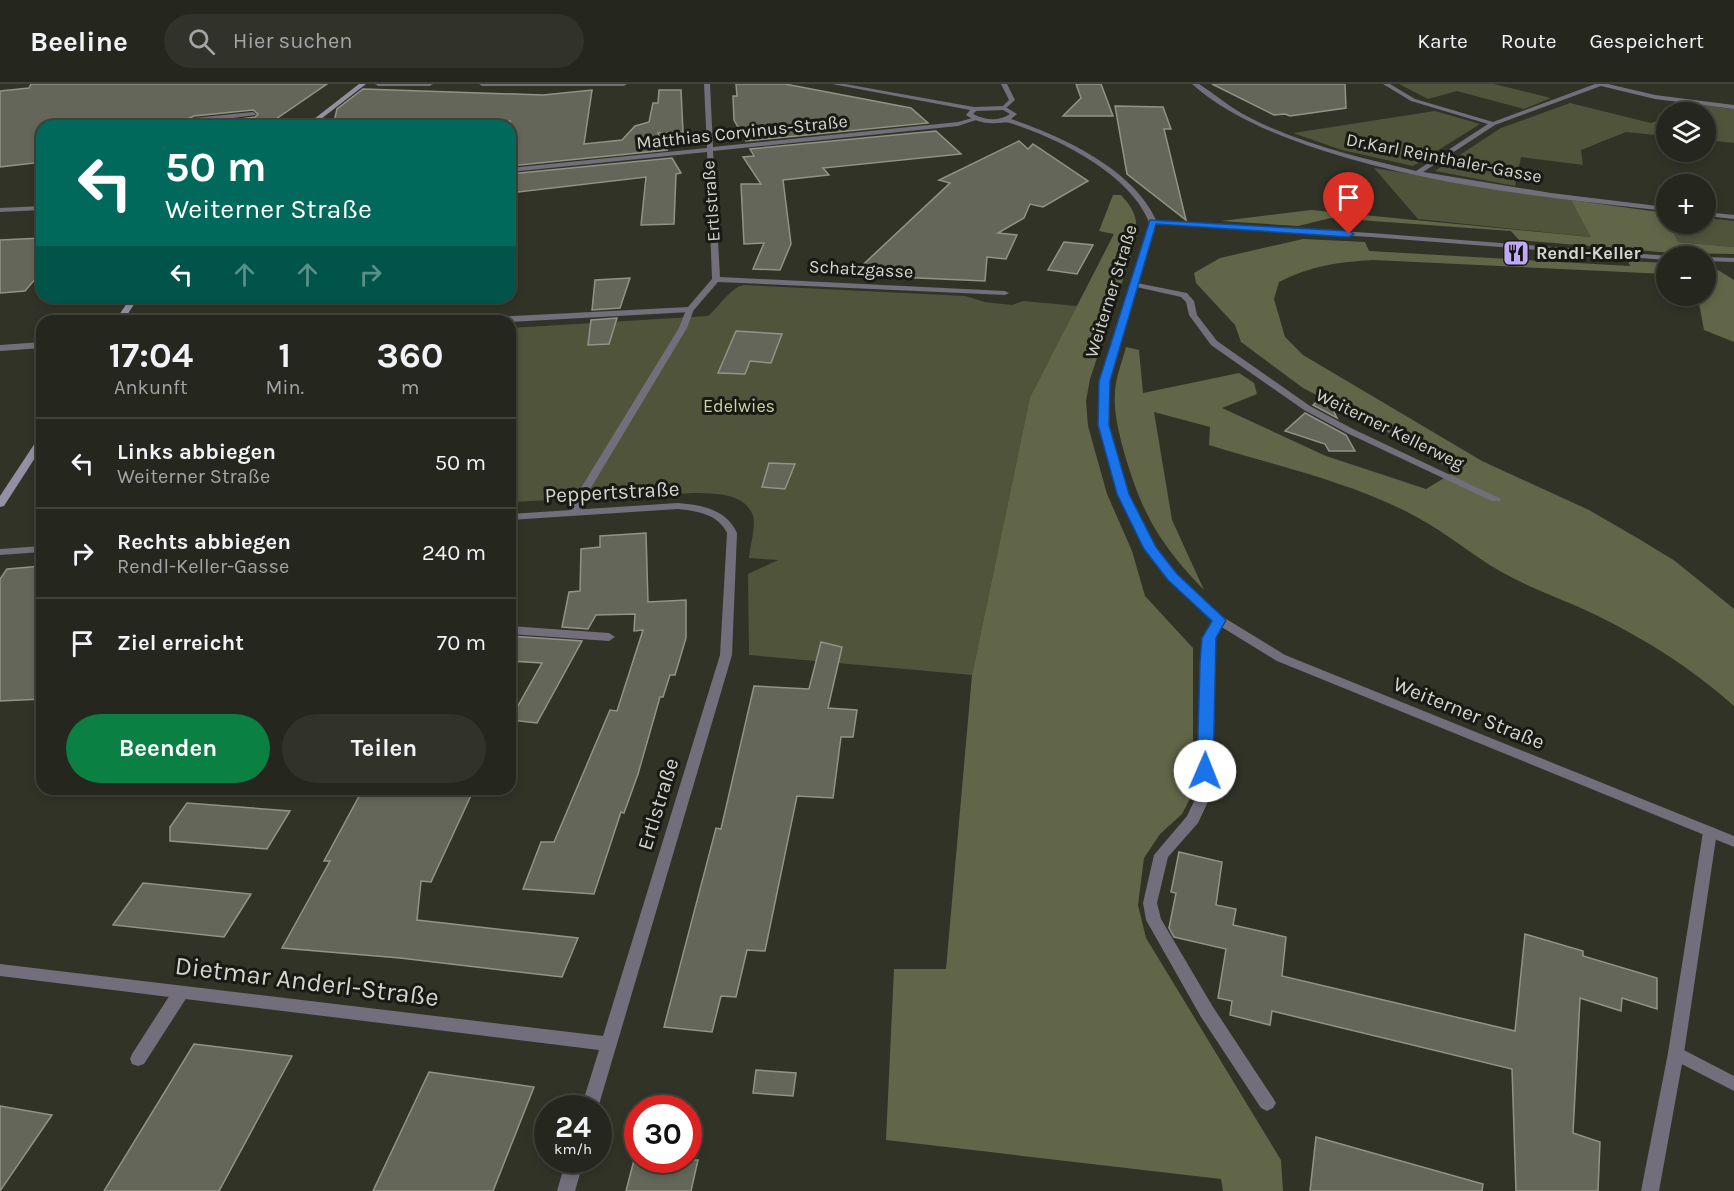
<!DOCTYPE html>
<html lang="de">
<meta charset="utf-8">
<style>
:root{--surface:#25261d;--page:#31322a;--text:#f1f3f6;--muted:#a3a5a4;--line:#42433b;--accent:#0b8043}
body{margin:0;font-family:Karla,sans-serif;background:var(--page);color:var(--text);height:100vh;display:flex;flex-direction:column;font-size:22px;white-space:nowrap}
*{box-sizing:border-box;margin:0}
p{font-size:20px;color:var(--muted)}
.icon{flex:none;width:33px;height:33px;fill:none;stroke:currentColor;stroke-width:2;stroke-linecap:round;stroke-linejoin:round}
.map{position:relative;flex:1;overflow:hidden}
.panel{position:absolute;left:36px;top:231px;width:480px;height:480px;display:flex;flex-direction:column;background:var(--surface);border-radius:18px;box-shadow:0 3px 9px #0003,0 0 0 2px var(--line)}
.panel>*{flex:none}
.hud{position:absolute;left:36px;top:36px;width:480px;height:183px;border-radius:18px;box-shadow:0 3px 9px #0003,0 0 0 2px var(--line);background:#00695c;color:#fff;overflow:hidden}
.controls{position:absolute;left:1656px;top:18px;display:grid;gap:12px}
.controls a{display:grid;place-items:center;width:60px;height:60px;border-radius:50%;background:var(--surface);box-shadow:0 3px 9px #0003,0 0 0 2px var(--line);font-size:30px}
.speed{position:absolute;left:534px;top:1011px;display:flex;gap:12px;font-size:30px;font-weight:700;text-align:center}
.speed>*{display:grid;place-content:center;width:78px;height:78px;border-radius:50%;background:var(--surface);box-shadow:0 3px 9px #0003,0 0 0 2px var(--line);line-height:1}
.speed small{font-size:15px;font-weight:400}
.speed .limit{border:9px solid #d22;background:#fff;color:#111}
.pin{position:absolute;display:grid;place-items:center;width:51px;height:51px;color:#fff;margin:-62px -26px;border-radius:50% 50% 50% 0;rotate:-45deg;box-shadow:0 0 6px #0007}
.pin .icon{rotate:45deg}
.me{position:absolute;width:66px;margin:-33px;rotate:1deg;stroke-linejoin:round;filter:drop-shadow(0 0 4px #0008)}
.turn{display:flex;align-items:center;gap:21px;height:126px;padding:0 30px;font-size:27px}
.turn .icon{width:78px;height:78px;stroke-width:2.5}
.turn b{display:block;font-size:42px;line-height:51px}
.lanes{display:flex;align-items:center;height:57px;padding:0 30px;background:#0003;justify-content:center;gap:30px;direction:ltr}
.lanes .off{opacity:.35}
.eta{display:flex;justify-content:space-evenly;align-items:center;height:102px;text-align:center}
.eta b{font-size:36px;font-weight:700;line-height:42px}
.cta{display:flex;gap:12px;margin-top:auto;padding:12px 30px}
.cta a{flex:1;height:69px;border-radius:36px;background:var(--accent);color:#fff;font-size:24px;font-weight:700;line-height:69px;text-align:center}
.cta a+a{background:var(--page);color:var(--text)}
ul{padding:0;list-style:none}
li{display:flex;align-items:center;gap:18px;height:90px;padding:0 30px;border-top:2px solid var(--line)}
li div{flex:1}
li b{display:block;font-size:22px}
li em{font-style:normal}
header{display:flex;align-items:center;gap:36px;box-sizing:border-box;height:84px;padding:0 30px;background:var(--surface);border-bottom:2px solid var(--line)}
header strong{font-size:28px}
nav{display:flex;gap:33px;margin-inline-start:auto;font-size:21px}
.search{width:420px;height:54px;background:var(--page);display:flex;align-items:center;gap:15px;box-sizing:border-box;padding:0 21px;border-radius:33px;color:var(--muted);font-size:22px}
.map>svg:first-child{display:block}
.green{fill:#50543b}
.forest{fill:#626648}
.building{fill:#646659;stroke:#919485;stroke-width:1.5}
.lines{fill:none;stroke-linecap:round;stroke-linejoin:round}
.service{fill:#726e7b;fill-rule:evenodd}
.minor{fill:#726e7b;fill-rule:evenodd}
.tertiary{fill:#726e7b;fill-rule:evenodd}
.secondary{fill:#958fa3;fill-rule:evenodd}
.route{fill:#1a73e8;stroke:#114b97;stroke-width:1.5}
.labels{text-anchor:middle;stroke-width:6;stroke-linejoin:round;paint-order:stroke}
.far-street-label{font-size:18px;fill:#d4d5ce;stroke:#1a1a15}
.far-poi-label{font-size:18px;font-weight:bold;fill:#d4d5ce;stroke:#1a1a15;text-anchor:start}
.far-park-label{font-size:18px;fill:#cdd59c;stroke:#1a1a15}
.street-label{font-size:21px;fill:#d4d5ce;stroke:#1a1a15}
.near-street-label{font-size:26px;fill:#d4d5ce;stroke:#1a1a15}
</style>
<header>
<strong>Beeline</strong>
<div class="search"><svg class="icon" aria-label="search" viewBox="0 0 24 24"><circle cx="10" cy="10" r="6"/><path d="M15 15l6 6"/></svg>Hier suchen</div>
<nav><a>Karte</a><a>Route</a><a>Gespeichert</a></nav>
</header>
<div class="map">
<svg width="1734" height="1107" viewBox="0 0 1734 1107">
<rect width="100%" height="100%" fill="#313327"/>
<g class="green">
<path d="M1399 0H1494L1551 14 1524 25 1457 7 1428 15Z"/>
<path d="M1675 18 1734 25V59L1706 56V28H1666V52L1626 48 1581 66 1583 81 1521 73 1515 102 1435 87 1501 44 1570 19 1651 39 1659 36Z"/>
<path d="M1435 27 1480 40 1413 82 1342 66 1293 49Z"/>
<path d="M1374 84 1571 116 1592 153 1418 135Z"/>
<path d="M1706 134 1734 137V163L1678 158 1670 140H1706Z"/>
<path d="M743 201 965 212 985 218 1012 221 1023 217 1077 222 1030 313 972 591 749 571 748 490 778 476 749 474C750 462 756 443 753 432 745 408 714 410 695 409L510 418V244L708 232C720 222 729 205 743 201Z"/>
</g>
<g class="forest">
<path d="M1113 111H1121C1135 126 1138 135 1136 156L1090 295 1086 317 1088 342 1107 410 1132 467 1145 512 1193 564V709L1182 730 1160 750 1144 774 1138 821 1146 854 1281 1076 1283 1107H1223L1221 1095 886 1056 894 885H946L972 591 1030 313 1114 150 1099 147Z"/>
<path d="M1571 116 1666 129V140H1670L1678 158 1734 163V170L1672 169 1519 156 1511 147 1331 134 1298 142 1221 137 1311 126 1591 153Z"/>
<path d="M1303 155 1365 158 1369 167 1630 182 1628 177 1666 179V190L1373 176C1339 178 1310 182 1279 198L1274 215 1285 253 1303 271 1482 377 1589 426 1639 455 1675 477 1728 520 1734 525V622C1694 586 1647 556 1598 532 1570 518 1539 508 1511 493 1481 478 1456 456 1427 439 1364 401 1280 383 1209 361L1210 343 1154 328 1172 436 1204 506C1159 459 1142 430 1124 368 1118 345 1112 323 1116 299 1118 287 1123 275 1126 263L1139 266 1143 309 1239 289 1254 299 1257 310 1222 324 1326 372 1426 405 1454 388 1418 364 1303 304 1241 258 1235 241 1196 199 1194 189 1220 174Z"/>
<path d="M1706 180 1710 181 1734 196V258L1704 246 1698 214 1710 207 1706 199Z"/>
</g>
<g class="building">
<path d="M31 0H327L273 37 191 42 255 33 258 30 253 26 194 32 172 42H42V78L0 83V7L29 4Z"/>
<path d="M736 0H785L911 24 928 39 746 57 734 36 733 12H737Z"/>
<path d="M1076 0H1101L1113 32H1063L1081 14Z"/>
<path d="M1212 0H1345L1346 24 1290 32 1285 30 1274 31Z"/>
<path d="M363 5 543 11 592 6 584 60 622 56 635 42 649 38 653 19H658L659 6H681L683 48 658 49 667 66 510 82V37L424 42H333L337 25Z"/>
<path d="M1115 22 1163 23 1171 45H1164L1186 136 1127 90Z"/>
<path d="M936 47 961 70 823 84 829 91 783 96 791 160 780 186 753 185 764 159 744 160 741 100H761L743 73 754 72 750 65Z"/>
<path d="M1019 57 1028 65 1033 60 1088 97 1043 123 1030 120 1024 134 998 149 1017 151 1006 175 987 173 985 197 852 191 950 99 939 96Z"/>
<path d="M672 74 681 89 676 90 674 140 641 141 646 93 510 109V90Z"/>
<path d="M42 154V187L25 207 0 209V156Z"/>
<path d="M1064 158 1093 161 1077 190 1048 186Z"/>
<path d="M630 194 620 224 592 226 595 196Z"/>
<path d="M617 234 609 260 588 261 591 236Z"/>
<path d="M736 247 782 250 771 279 750 277 745 290 718 289Z"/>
<path d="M1325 310 1337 334 1313 321Z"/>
<path d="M1305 329 1346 351 1355 367H1329L1325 360 1285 347Z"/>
<path d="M769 379 795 380 785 405 762 403Z"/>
<path d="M646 449 648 518 686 516V554L675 591H670L663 613H660L638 690 624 729 621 728 594 810 523 805 541 758H554L610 626 617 627 643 546 634 547 635 530 596 531 588 545 562 543 569 508 580 507 581 465 600 463V452Z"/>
<path d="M42 482V615L0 617V495L7 485Z"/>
<path d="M510 552 582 557 537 639 510 636 542 579 510 577Z"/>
<path d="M821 558 842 563 828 624 857 626 853 653H841L833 714 797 712 765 867 747 866 736 913 721 912 712 948 664 943 716 744 721 745 754 602 809 605Z"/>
<path d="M363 705H474L431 798 421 797 417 836 578 854 562 893 400 874 282 864 330 777H324Z"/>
<path d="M187 719 290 727 267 765 170 757V743Z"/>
<path d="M1179 768 1222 778 1216 821 1236 825 1233 841 1286 853 1282 892 1515 947 1525 850 1583 867V872L1657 894V925L1622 914 1621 927 1580 914 1573 1049 1600 1058 1598 1107H1516L1512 985 1272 927 1270 941 1230 931 1232 917 1218 914 1226 865 1174 853 1169 844 1176 809 1171 808Z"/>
<path d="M143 799 251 810 224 853 113 841Z"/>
<path d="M194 960 292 972 219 1107H104Z"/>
<path d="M756 986 796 989 793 1012 753 1009Z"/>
<path d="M429 988 534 1003 493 1107H373Z"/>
<path d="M0 1022 52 1031 0 1107Z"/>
<path d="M1316 1053 1483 1100 1482 1107H1310Z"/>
<path d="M634 1076H698L691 1107H626Z"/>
</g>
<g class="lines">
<g class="service">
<path d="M253 28 256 30 255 31 174 42 194 34Z"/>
<path d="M687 223 694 225 687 244 586 412 581 428 576 431 572 430 571 428 576 412 679 244Z"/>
<path d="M181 902 187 903 189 908 187 913 144 980 138 982 132 980 130 975 132 970 175 903Z"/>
<path d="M1676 962 1734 992V1007L1670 974 1668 969 1670 964Z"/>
</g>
<g class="minor">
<path d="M375 0H433L430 2H378Z"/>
<path d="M479 0H627L624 2H482Z"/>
<path d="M704 0H710L713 63 958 38 976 33 979 35 958 42 713 67 720 193 1005 207 1009 209 1005 211 718 198 693 227 690 228 510 238 470 237 474 234 688 223 712 195 707 68 510 88V84L707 64Z"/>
<path d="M1001 0H1007L1015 16 1004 26 1001 24 1009 16Z"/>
<path d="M1192 0H1199C1213 9 1226 20 1241 29 1295 59 1357 73 1416 87L1488 40 1411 17 1383 0H1390L1415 15 1493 38 1595 0H1608L1655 11 1734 21V25L1655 15 1601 2 1495 41 1423 88 1551 109 1666 123V127C1550 114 1432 102 1321 66 1276 51 1228 32 1192 0Z"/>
<path d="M42 122V126L0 128V124Z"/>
<path d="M1706 128 1734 131V135L1706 132Z"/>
<path d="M1150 136 1371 149 1669 172H1666V176L1371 153 1153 140H1150Z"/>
<path d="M1706 173 1734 174V178L1706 177Z"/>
<path d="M1132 198 1187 209 1194 217 1197 231 1217 257 1310 322 1353 345 1501 415 1500 417H1492L1347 349 1304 326 1211 261 1189 231 1186 218 1181 213 1132 202Z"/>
<path d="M42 258V264L0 267V261Z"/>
<path d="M678 419C702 421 726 425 737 449L732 571 598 1024H581L599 966 0 892V880L603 952 720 571 727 449C718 430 697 427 678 425L510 436V430Z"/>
<path d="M42 462V468L0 471V465Z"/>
<path d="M1219 532 1225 536 1215 554 1213 578 1212 709 1198 739 1168 773 1157 819 1161 835 1213 923 1273 1014 1276 1019 1273 1024 1267 1027 1261 1024 1201 933 1146 836 1143 819 1154 771 1187 732 1198 709 1203 554 1215 533Z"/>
<path d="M510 542 609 549 615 553 609 557 510 550Z"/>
<path d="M1710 743 1715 744 1717 748 1684 969 1659 1107H1641L1668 969 1703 748 1705 744Z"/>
<path d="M566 1076H584L575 1107H557Z"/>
</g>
<path class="tertiary" d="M832 0H845L974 23 1004 22 1017 30 1011 35C1063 53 1134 85 1157 138L1110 297 1109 341 1128 410 1155 464 1177 491 1223 533 1285 571 1734 752V763L1277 577 1215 539 1169 495 1144 465 1118 410 1099 341 1100 297 1149 138C1130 90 1058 54 1010 39 1005 38 1002 39 996 39 986 40 974 37 966 31L970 26ZM1003 26 1010 30C998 38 985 36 973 30L976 27Z"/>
<g class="secondary">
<path d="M359 0H366L312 42H305Z"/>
<path d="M131 213H139L123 237H115Z"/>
<path d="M42 352V363L4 422 0 423V412L39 353Z"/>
</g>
</g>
<path class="route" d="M1150 136 1349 147 1354 150 1349 153 1156 140 1110 297 1109 341 1129 410 1156 463 1177 490 1226 536 1216 554 1213 687 1205 692 1197 687 1200 578 1202 554 1212 537 1168 496 1144 465 1117 410 1098 341 1099 297Z"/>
<defs>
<symbol id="restaurant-square" viewBox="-11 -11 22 22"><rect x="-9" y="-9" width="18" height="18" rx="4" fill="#c1a8f3" stroke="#1a1a15"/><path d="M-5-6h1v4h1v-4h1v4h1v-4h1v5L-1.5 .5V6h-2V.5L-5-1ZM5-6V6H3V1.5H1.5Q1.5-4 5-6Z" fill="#111"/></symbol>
</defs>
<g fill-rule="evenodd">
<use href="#restaurant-square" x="1501" y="154" width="30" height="30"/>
</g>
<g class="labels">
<g class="far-street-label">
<text transform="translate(742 48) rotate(-6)" y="6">Matthias Corvinus-Straße</text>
<text transform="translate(1444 74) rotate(11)" y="6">Dr.Karl Reinthaler-Gasse</text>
<text transform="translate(711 117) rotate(-94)" y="6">Ertlstraße</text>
<text transform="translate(861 185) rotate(3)" y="6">Schatzgasse</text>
<text transform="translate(1111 207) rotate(-73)" y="6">Weiterner Straße</text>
<text transform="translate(1390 345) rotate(26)" y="6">Weiterner Kellerweg</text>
</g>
<g class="far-poi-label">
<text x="1536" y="175">Rendl-Keller</text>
</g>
<g class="far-park-label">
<text x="739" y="328">Edelwies</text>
</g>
<g class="street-label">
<text transform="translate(612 408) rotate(-3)" y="7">Peppertstraße</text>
<text transform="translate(1469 629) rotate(22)" y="7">Weiterner Straße</text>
<text transform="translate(658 720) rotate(-73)" y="7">Ertlstraße</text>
</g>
<g class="near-street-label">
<text transform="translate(307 897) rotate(7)" y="9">Dietmar Anderl-Straße</text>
</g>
</g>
</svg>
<div class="controls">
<a><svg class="icon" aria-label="layers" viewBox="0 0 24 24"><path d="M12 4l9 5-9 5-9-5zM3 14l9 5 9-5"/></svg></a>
<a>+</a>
<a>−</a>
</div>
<div class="speed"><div>24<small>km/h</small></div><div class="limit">30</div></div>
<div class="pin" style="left:1349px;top:150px;background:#d93025"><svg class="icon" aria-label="arrive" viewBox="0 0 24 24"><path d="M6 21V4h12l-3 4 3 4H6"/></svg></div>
<svg class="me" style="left:1205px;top:687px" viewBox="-20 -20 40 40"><circle r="19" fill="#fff"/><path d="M0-13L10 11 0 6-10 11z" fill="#1a73e8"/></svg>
<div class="hud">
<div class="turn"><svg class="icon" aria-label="left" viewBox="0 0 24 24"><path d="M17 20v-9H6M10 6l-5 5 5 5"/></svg><div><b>50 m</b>Weiterner Straße</div></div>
<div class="lanes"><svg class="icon" aria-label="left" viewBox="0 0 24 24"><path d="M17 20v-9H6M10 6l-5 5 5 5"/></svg><svg class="icon off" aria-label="ahead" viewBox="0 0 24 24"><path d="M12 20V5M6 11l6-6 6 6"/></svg><svg class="icon off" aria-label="ahead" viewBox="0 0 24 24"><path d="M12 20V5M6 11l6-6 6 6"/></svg><svg class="icon off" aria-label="right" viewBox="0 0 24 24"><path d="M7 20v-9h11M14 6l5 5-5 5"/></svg></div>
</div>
<section class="panel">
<div class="eta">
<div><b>17:04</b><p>Ankunft</p></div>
<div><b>1</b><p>Min.</p></div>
<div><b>360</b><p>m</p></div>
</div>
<ul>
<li><svg class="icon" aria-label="left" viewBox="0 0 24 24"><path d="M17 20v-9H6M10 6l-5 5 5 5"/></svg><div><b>Links abbiegen</b><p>Weiterner Straße</p></div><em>50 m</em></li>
<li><svg class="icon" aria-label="right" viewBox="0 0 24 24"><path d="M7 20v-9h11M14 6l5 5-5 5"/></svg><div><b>Rechts abbiegen</b><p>Rendl-Keller-Gasse</p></div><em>240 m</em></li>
<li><svg class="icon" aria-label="arrive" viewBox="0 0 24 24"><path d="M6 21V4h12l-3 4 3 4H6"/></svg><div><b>Ziel erreicht</b></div><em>70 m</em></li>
</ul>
<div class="cta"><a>Beenden</a><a>Teilen</a></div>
</section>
</div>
